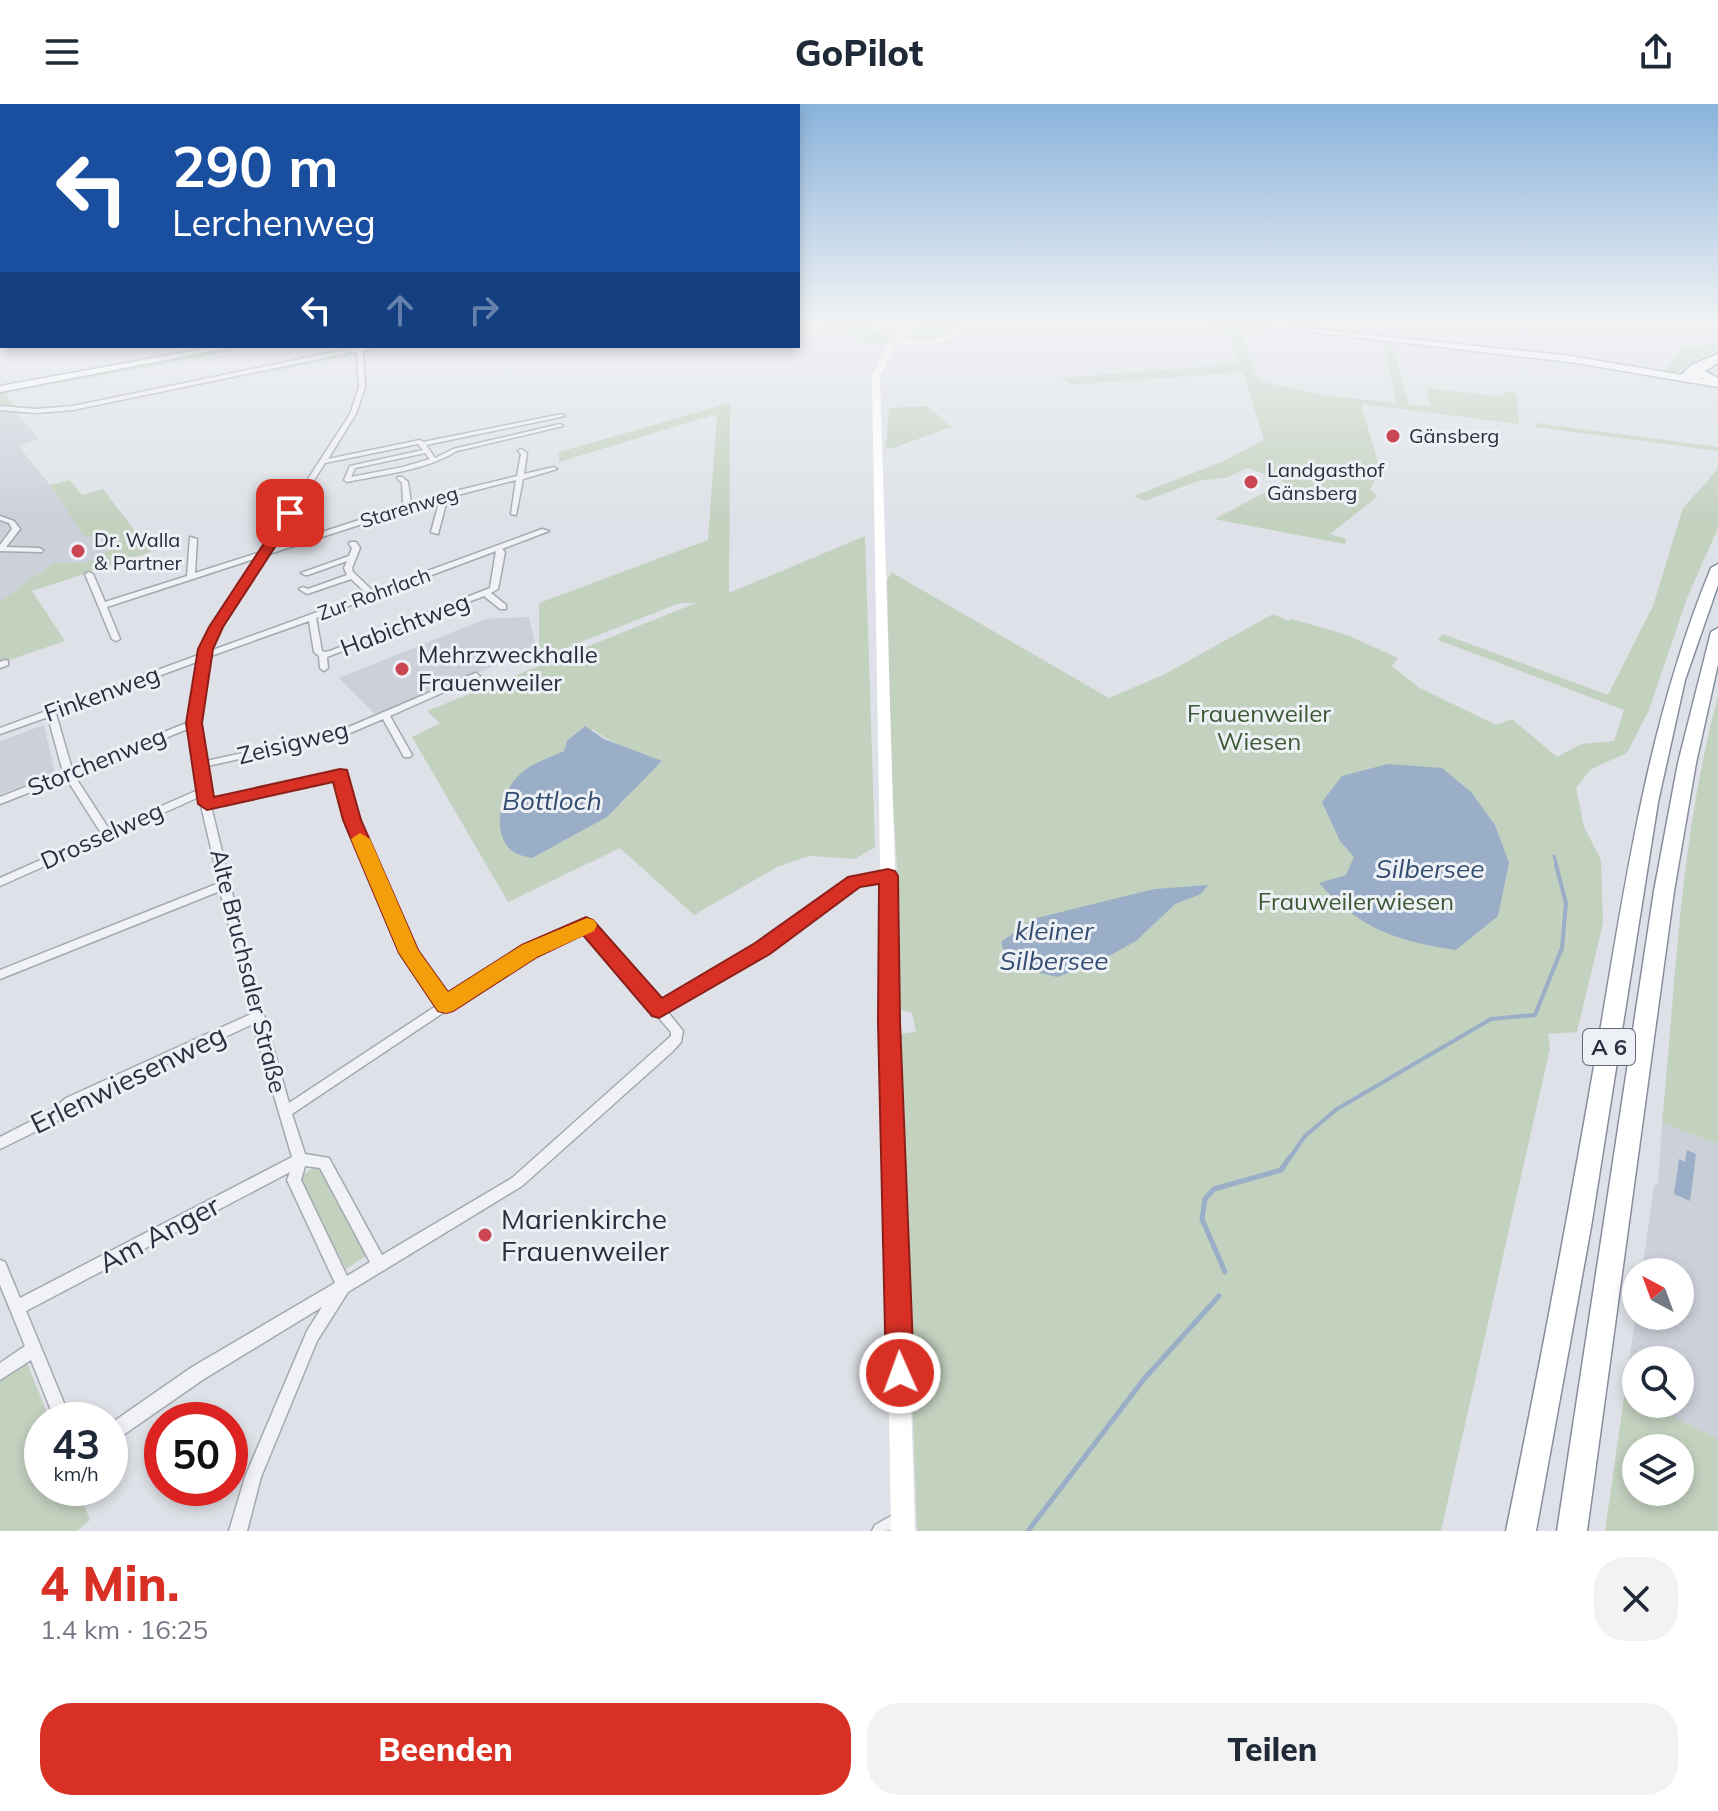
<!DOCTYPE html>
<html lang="de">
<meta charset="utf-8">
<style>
:root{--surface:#fff;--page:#f2f2f3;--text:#1f2937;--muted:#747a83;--accent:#d93025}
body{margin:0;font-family:Mulish,sans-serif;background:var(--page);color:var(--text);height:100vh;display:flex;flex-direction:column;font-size:30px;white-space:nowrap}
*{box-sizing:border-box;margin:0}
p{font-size:26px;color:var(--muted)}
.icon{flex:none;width:44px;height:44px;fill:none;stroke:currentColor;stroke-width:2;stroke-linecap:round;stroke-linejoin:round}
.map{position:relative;height:1427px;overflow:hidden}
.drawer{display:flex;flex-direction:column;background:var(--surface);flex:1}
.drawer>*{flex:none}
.banner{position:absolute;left:0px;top:0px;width:800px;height:244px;box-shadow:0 4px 12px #0003;background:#1a4fa0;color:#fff;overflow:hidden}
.needle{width:52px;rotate:319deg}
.buttons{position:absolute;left:1622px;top:1154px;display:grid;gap:16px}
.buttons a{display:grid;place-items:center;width:72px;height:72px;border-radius:50%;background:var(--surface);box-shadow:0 4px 12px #0003;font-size:40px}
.speed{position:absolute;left:24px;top:1298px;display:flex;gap:16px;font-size:40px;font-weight:700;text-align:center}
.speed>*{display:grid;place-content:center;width:104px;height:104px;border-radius:50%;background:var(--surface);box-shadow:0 4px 12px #0003;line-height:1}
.speed small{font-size:20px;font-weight:400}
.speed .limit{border:12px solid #d22;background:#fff;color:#111}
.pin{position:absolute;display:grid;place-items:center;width:68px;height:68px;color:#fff;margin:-34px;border-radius:16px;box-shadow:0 4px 12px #0006}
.me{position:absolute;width:88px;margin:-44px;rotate:358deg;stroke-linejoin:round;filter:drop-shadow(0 0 6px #0008)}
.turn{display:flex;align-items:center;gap:28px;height:168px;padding:0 40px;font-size:36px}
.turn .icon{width:104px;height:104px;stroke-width:2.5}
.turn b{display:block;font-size:56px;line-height:68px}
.lanes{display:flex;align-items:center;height:76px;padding:0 40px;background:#0003;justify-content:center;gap:40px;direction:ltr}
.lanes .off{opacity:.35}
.round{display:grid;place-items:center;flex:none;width:84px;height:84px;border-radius:32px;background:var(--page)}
.head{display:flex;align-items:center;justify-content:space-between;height:136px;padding:0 40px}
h1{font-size:48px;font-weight:800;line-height:60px;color:var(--accent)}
.cta{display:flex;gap:16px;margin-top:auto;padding:16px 40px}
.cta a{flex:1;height:92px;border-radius:32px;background:var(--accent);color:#fff;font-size:32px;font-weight:800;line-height:92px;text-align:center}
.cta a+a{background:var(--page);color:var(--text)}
header{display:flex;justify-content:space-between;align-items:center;height:104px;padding:0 40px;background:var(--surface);font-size:36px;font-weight:800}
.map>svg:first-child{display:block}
.built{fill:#ccd0d9}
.green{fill:#c3d1bf;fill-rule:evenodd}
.water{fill:#9aaec7}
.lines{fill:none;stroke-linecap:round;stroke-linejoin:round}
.stream-far2{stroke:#9aaec7;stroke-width:3}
.stream-far1{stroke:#9aaec7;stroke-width:4}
.stream{stroke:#9aaec7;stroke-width:5}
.street-casing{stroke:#a4a8b1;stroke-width:3}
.primary-casing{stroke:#9ea5b3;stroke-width:3}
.highway-casing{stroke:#868e9d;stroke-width:3}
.street{fill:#f1f2f6;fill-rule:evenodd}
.secondary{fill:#fff;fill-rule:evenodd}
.primary{fill:#fff;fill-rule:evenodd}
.highway{fill:#fff;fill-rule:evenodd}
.route{fill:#d93025;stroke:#8d1f18;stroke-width:2}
.slow{fill:#f59e0b}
.poi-dot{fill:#ca4653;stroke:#edf0f5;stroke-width:3}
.labels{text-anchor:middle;stroke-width:6;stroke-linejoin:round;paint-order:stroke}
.far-poi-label{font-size:20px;fill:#282f3e;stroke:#edf0f5;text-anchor:start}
.far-street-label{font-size:20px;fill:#282f3e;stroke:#edf0f5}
.shield{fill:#edf0f5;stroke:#636975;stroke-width:2}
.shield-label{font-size:22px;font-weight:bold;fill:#282f3e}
.street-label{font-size:24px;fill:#282f3e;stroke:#edf0f5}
.poi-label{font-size:24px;fill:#282f3e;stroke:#edf0f5;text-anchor:start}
.park-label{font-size:24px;fill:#3b5935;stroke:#edf0f5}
.water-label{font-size:26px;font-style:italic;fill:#334c70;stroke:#edf0f5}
.near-street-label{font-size:28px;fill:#282f3e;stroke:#edf0f5}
.near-poi-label{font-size:28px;fill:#282f3e;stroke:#edf0f5;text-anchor:start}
</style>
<header><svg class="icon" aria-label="menu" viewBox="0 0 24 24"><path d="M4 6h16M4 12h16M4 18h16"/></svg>GoPilot<svg class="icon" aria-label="share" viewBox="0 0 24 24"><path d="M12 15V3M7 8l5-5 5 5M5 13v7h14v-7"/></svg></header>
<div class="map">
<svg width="1718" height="1427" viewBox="0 0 1718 1427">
<rect width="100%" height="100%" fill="#dee1e7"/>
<g class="built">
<path d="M0 303H24L17 310 39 335 18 342 50 381 85 432H101L113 439 109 447 84 459H54L0 497Z"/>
<path d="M529 513 536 544 377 612 339 574 485 515Z"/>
<path d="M44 621 55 669 0 691V637Z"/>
<path d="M1662 1019 1718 1040V1335L1649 1300H1680V1256H1636V1293L1625 1287 1636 1208V1212H1680V1168H1642L1654 1081 1658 1080Z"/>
</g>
<g class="green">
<path d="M824 217H852L889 234 873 242Z"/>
<path d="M922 217H960C948 234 927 236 908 233Z"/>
<path d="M1231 217 1480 241 1664 267 1683 245 1718 239V249L1693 257 1676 269 1473 242Z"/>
<path d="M1225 222 1239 223 1258 277 1323 291 1396 299 1384 239 1392 240 1409 301 1431 303 1426 284 1503 293 1504 287 1516 289 1519 320 1361 300 1383 376H1375L1370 385 1377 393 1330 430 1346 435 1345 440 1214 415 1285 378 1248 364 1225 374 1198 377 1145 397 1134 392 1224 357 1264 336 1243 268 1069 281 1063 274 1239 260Z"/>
<path d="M244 242H261L6 289 14 303H0V287Z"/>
<path d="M332 242H345L353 251 262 270 249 266 331 246Z"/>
<path d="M730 299 729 489 865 432 875 743 855 755 809 752 777 763 694 811 620 744 508 798 412 633 440 619 427 607 696 499H680L550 550 539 542V499L708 436 717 310 559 358V348ZM593 625C611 641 640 647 662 658L640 677 622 699 501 725C499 675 523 669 562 648 573 643 583 633 593 625Z"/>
<path d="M927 302 952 323 890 345 886 343 889 304Z"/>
<path d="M1536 319 1718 343V347L1535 323Z"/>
<path d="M1718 365V424L1687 494 1649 606 1627 649 1591 665 1576 684 1584 723 1601 756 1603 819 1577 928 1548 930 1550 944 1441 1427H917L899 930 916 928 912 909 899 905 897 837 900 811 892 685 887 477 891 468 1109 594 1163 571 1273 510 1288 517 1292 515 1347 531 1398 554 1392 562 1418 583 1496 621 1512 615 1557 653 1581 640 1614 637 1624 606 1438 536 1443 530 1608 591 1653 502 1683 404Z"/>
<path d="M70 376 82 391 103 385 151 448 32 487 65 537 0 559V497L54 459H84L109 447 113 439 101 432 85 433 50 381Z"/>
<path d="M1718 593V1040L1662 1019C1676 877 1680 731 1718 593Z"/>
<path d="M319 1061 366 1152 346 1165 298 1073Z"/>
<path d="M27 1259 50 1316H42V1384H77L90 1416 77 1427H0V1277Z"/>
<path d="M1625 1287 1636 1293V1300H1649L1718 1335V1427H1605ZM1636 1344H1680V1388H1636Z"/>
</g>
<g class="water">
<path d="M585 622 604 635 662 657 607 713 532 754C524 752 515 751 509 744 491 724 502 687 520 670 532 659 549 654 564 647L567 637Z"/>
<path d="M1388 660 1442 664 1471 688 1495 721 1509 759 1498 812 1456 846C1396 837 1360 825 1319 779L1346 771 1354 753 1340 737 1322 698 1342 672Z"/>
<path d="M1208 781 1201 790 1175 800 1136 837 1098 858 1057 873 1027 866 1006 854 1001 838 1033 815 1154 785Z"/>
<path d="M1687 1046 1696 1050 1690 1097 1674 1090 1679 1055 1685 1058Z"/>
</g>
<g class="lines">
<path class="stream-far2" d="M1554 752 1557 763"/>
<path class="stream-far1" d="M1289 1055 1305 1032 1337 1005 1491 915 1535 911 1562 844 1566 799 1556 761"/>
<g class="stream">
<path d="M1225 1168 1202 1115 1205 1095 1214 1085 1281 1066 1290 1053"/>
<path d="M1028 1427 1144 1275 1219 1192"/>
</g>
<defs>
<g id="street">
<path d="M359 243 363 248 365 283 356 310 328 355 420 336 423 338 562 310 565 312 426 341 435 354 453 345 560 320 563 322 457 347C424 367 384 370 347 378L344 376 350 362 423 346 418 340 325 359 270 445 405 401 403 398 402 379 397 374 398 373H402L408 378 411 399 439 391 517 372 521 350 518 347 521 345 527 349 524 370 554 363 557 365 523 375 516 411 511 410 516 376 446 394 447 396 438 430 431 428 440 395 266 451 220 523 210 547 367 490 351 475 307 490 299 485 303 483 308 485 347 471 344 464 347 457 308 471H305L301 469 349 452 352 444 349 440 350 438H356L360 444 352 464 353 468 373 487 542 425 549 427 502 445 505 448 498 485 491 489 506 501V505H500L484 492 327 553 328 564 324 567 320 564 319 552 314 548 309 517 208 553C198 588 196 622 202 658L337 628 473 570 476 569 480 572 390 612 412 651 410 653H404L383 615 343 632 203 663 210 696 340 667 343 668 357 716 414 847 447 894 502 858 586 817 590 818 660 899 758 842 850 774 888 768 892 769 893 772 892 775 888 776 857 780 766 848 667 907 683 927 681 938 672 948 522 1082 348 1188 317 1237 261 1373 247 1427H229L245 1373 307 1227 322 1203 204 1275 116 1336 110 1338V1320L192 1263 335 1179 287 1076 290 1068 26 1207 71 1316H55L31 1256 0 1276V1259L25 1242 0 1181V1156L5 1158 20 1194 292 1053 253 920 76 1002 59 1016 0 1045V1033L49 1008 66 994 251 910 220 787 0 875V866L219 779 199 693 0 782V774L101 729 66 674 0 700V693L63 668 48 613 0 630V624L201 550 212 523 257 454 107 503 120 535 116 537 112 535 85 470 89 468 93 470 105 498 187 472 190 433 197 435 195 469 261 448 350 310 359 283 357 248H353L73 306 36 309 0 306V302L36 305 73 302ZM425 349 430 355 403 363 351 373 355 364ZM496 447 490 484 330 547 324 548 322 547 316 514ZM199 557 191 592 189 618 72 665 56 610ZM190 624 191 648 198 686 109 725 74 671ZM336 674 347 716 403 849 439 900 289 999 250 862 211 702ZM584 827 671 928V932L512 1074 382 1151 329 1054 305 1050 292 1010 510 864ZM305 1062 320 1064 370 1158 347 1172 301 1076Z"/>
<path d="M0 412 14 417 20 425 6 443 39 444 43 446 42 448 0 447V441L12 425 9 419 0 416Z"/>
<path d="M5 556 8 557V561L0 564V558Z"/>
<path d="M900 1407 906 1410 909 1416C902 1427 886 1427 872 1427L875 1421Z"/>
</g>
<g id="primary">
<path d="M1214 217H1240L1570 252 1718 277V283L1570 258Z"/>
<path d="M220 242H238L0 288V282Z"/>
<path d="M382 242 359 248 355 245 362 242Z"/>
</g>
<g id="highway">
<path d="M1718 250V259L1705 267 1718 274V281L1701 273 1694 278 1679 273 1691 261Z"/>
<path d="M1718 460V481L1685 576 1658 698 1591 1123 1536 1427H1506C1539 1267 1569 1107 1597 945 1625 782 1647 619 1711 464Z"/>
<path d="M1718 524V560L1696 659 1674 787 1587 1427H1557L1654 787 1678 659 1711 528Z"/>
</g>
</defs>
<use href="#street" class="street-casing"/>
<use href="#primary" class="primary-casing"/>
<use href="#highway" class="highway-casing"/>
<use href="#street" class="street"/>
<path class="secondary" d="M913 217H921L904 234C922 239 940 237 955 226 962 220 962 217 972 217 953 239 927 245 900 238L892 246 880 272 915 1427H891L872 272 886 243Z"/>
<use href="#primary" class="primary"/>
<use href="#highway" class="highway"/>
</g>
<linearGradient id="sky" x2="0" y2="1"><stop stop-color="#89b2db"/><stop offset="0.52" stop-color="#f0f2f4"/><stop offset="1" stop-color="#f0f2f4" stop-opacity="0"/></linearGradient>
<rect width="1718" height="417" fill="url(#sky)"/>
<path class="route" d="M286 406 297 409 223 523 213 545 202 619 214 693 340 665 347 666 361 716 418 846 448 888 522 841 586 813 593 816 662 894 755 839 848 773 888 765 895 767 898 772 900 917 914 1269 910 1279 900 1283 890 1279 886 1269 878 917 879 780 860 783 770 850 659 914 652 912 583 831 537 853 453 907 446 909 438 907 399 849 343 716 333 678 207 706 198 700 186 619 198 545 209 523Z"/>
<path class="slow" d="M360 729 370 735 418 846 448 888 522 841 587 814 594 816 597 821 594 827 537 853 453 907 446 909 438 907 399 849 351 735Z"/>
<g class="poi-dot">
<circle cx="1393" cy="332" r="8"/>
<circle cx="1251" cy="378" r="8"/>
<circle cx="78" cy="447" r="8"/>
<circle cx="402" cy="565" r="8"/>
<circle cx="485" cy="1131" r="8"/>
</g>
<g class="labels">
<g class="far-poi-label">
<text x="1409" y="339">Gänsberg</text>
<text x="1267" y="373">Landgasthof<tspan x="1267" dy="23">Gänsberg</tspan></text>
<text x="94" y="443">Dr. Walla<tspan x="94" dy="23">&amp; Partner</tspan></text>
</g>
<g class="far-street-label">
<text transform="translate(409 403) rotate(-17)" y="7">Starenweg</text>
<text transform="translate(374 490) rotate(-20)" y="7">Zur Rohrlach</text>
</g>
<rect class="shield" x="1583" y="925" width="52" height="36" rx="6"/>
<g class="shield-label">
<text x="1609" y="951">A 6</text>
</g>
<g class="street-label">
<text transform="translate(405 521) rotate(-21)" y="8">Habichtweg</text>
<text transform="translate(102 590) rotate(-20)" y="8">Finkenweg</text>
<text transform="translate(293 639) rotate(-14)" y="8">Zeisigweg</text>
<text transform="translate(97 658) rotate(-22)" y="8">Storchenweg</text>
<text transform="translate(102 732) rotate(-24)" y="8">Drosselweg</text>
<text transform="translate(248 867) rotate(76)" y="8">Alte Bruchsaler Straße</text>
</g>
<g class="poi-label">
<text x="418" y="559">Mehrzweckhalle<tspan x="418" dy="28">Frauenweiler</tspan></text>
</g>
<g class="park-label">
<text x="1259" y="618">Frauenweiler<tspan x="1259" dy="28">Wiesen</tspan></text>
<text x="1356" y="806">Frauweilerwiesen</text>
</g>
<g class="water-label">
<text x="552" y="706">Bottloch</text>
<text x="1430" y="774">Silbersee</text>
<text x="1054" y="836">kleiner<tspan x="1054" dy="30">Silbersee</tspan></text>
</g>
<g class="near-street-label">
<text transform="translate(128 975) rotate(-26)" y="10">Erlenwiesenweg</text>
<text transform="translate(159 1130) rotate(-28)" y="10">Am Anger</text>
</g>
<g class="near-poi-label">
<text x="501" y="1125">Marienkirche<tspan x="501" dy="32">Frauenweiler</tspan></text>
</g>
</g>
</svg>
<div class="buttons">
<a><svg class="needle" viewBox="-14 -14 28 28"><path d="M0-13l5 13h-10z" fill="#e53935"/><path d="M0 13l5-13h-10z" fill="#747a83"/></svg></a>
<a><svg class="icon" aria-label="search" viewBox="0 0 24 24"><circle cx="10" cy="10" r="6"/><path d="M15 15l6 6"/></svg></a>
<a><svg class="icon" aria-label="layers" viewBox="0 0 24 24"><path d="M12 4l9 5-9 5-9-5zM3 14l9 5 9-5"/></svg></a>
</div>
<div class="speed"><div>43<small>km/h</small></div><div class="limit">50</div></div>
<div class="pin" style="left:290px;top:409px;background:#d93025"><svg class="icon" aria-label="arrive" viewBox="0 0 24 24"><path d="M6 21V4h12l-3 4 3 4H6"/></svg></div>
<svg class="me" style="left:900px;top:1269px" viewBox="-20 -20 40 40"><circle r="17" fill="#d93025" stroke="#fff" stroke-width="3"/><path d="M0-11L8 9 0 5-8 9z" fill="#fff"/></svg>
<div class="banner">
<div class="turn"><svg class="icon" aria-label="left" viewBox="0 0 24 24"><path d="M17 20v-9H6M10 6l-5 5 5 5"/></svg><div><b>290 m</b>Lerchenweg</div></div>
<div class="lanes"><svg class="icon" aria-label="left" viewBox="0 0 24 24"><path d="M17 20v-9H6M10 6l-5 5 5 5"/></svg><svg class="icon off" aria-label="ahead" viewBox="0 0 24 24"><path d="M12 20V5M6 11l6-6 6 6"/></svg><svg class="icon off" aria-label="right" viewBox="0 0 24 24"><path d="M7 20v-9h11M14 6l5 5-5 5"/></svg></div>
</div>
</div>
<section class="drawer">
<div class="head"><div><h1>4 Min.</h1><p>1.4 km · 16:25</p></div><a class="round"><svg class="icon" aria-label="close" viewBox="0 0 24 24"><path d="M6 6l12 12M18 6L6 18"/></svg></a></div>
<div class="cta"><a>Beenden</a><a>Teilen</a></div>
</section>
